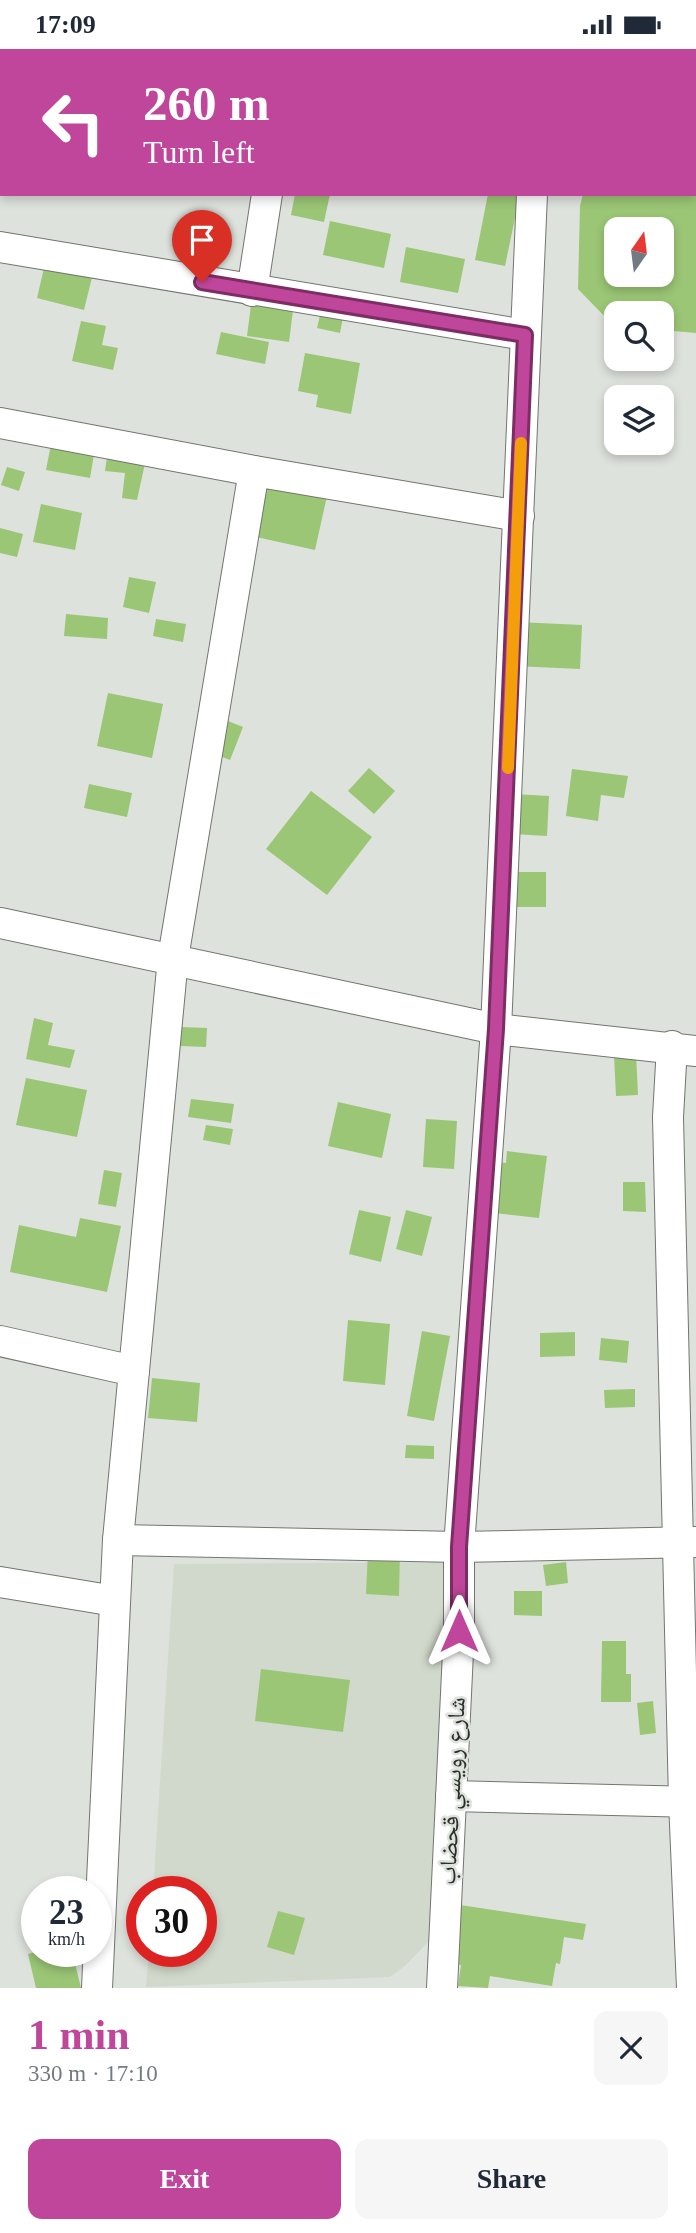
<!DOCTYPE html>
<meta charset="utf-8">
<style>
:root{--surface:#fff;--page:#f6f6f7;--text:#1f2937;--muted:#747a83;--accent:#bf469a}
body{margin:0;font-family:"Times New Roman","Noto Naskh Arabic",serif;background:var(--page);color:var(--text);height:100vh;display:flex;flex-direction:column;font-size:26px;white-space:nowrap}
*{box-sizing:border-box;margin:0}
p{font-size:23px;color:var(--muted)}
.icon{flex:none;width:38px;height:38px;fill:none;stroke:currentColor;stroke-width:2;stroke-linecap:round;stroke-linejoin:round}
.map{position:relative;height:1939px;overflow:hidden}
.side{display:flex;flex-direction:column;background:var(--surface);flex:1}
.side>*{flex:none}
.top-card{position:absolute;left:0px;top:0px;width:696px;height:147px;box-shadow:0 4px 10px #0003;background:#bf469a;color:#fff;overflow:hidden}
.needle{width:46px;rotate:14deg}
.buttons{position:absolute;left:604px;top:168px;display:grid;gap:14px}
.buttons a{display:grid;place-items:center;width:70px;height:70px;border-radius:14px;background:var(--surface);box-shadow:0 4px 10px #0003;font-size:35px}
.speed{position:absolute;left:21px;top:1827px;display:flex;gap:14px;font-size:35px;font-weight:700;text-align:center}
.speed>*{display:grid;place-content:center;width:91px;height:91px;border-radius:50%;background:var(--surface);box-shadow:0 4px 10px #0003;line-height:1}
.speed small{font-size:18px;font-weight:400}
.speed .limit{border:10px solid #d22;background:#fff;color:#111}
.pin{position:absolute;display:grid;place-items:center;width:60px;height:60px;color:#fff;margin:-72px -30px;border-radius:50% 50% 50% 0;rotate:-45deg;box-shadow:0 0 7px #0007}
.pin .icon{rotate:45deg}
.me{position:absolute;width:77px;margin:-38px;rotate:0deg;stroke-linejoin:round;filter:drop-shadow(0 0 5px #0008)}
.turn{display:flex;align-items:center;gap:24px;height:147px;padding:0 28px;font-size:32px}
.turn .icon{width:91px;height:91px;stroke-width:2.5}
.turn b{display:block;font-size:49px;line-height:60px}
.round{display:grid;place-items:center;flex:none;width:74px;height:74px;border-radius:14px;background:var(--page)}
.overview{display:flex;align-items:center;justify-content:space-between;height:119px;padding:0 28px}
h1{font-size:42px;font-weight:800;line-height:52px;color:var(--accent)}
.button{display:flex;gap:14px;margin-top:auto;padding:14px 28px}
.button a{flex:1;height:80px;border-radius:14px;background:var(--accent);color:#fff;font-size:28px;font-weight:800;line-height:80px;text-align:center}
.button a+a{background:var(--page);color:var(--text)}
.status{display:flex;justify-content:space-between;align-items:center;height:49px;padding:0 35px;background:var(--surface);direction:ltr}
.status svg{height:19px;fill:currentColor}
.map>svg:first-child{display:block}
.built{fill:#d1d9cc}
.building{fill:#9bc675;fill-rule:evenodd}
.lines{fill:none;stroke-linecap:round;stroke-linejoin:round}
.street-casing{stroke:#727570;stroke-width:32}
.street{stroke:#fff;stroke-width:30}
.route-casing{stroke:#7c2e64;stroke-width:18}
.route{stroke:#bf469a;stroke-width:12}
.slow{stroke:#f59e0b;stroke-width:12}
.labels{text-anchor:middle;stroke-width:5;stroke-linejoin:round;paint-order:stroke}
.street-label{font-size:24px;fill:#2b2d2a;stroke:#dee2dc}
</style>
<div class="status"><b>17:09</b><svg viewBox="0 0 49 12"><path d="M0 12V9h3v3zM5 12V6h3v6zM10 12V3h3v9zM15 12V0h3v12zM26 1h20v11H26zM47 4h2v5h-2z"/></svg></div>
<div class="map">
<svg width="696" height="1939" viewBox="0 0 696 1939">
<rect width="100%" height="100%" fill="#dee2dc"/>
<path class="built" d="M457 1513 430 1891 406 1916 390 1928 146 1938 149 1902H201V1843H153L174 1515Z"/>
<g class="building">
<path d="M295 145H330L324 173 291 166Z"/>
<path d="M488 145H520L505 217 475 211Z"/>
<path d="M583 145H696V284L662 281V264H616V275H612L578 240 580 157ZM616 180H662V226H616Z"/>
<path d="M330 172 391 185 384 219 323 206Z"/>
<path d="M50 193 98 204 84 261 37 249Z"/>
<path d="M406 198 465 210 458 244 400 233Z"/>
<path d="M252 248 294 253 289 293 247 287Z"/>
<path d="M322 258 344 263 340 284 317 279Z"/>
<path d="M81 272 106 277 102 296 118 299 113 321 72 312Z"/>
<path d="M221 283 269 293 265 315 216 305Z"/>
<path d="M305 304 360 314 351 365 316 358 318 346 298 342Z"/>
<path d="M54 380 97 388 90 429 46 421Z"/>
<path d="M108 401 147 405 137 451 122 449 125 424 105 422Z"/>
<path d="M254 412 331 429 315 501 238 484Z"/>
<path d="M7 418 25 423 19 442 1 436Z"/>
<path d="M41 455 82 464 75 501 33 493Z"/>
<path d="M0 479 23 485 17 508 0 504Z"/>
<path d="M129 528 156 533 149 564 123 558Z"/>
<path d="M66 565 108 569 107 590 64 587Z"/>
<path d="M156 570 186 575 183 593 153 587Z"/>
<path d="M517 573 582 576 580 620 514 617Z"/>
<path d="M108 644 163 655 152 709 97 697Z"/>
<path d="M228 672 243 678 230 711 214 705Z"/>
<path d="M369 719 395 742 374 765 348 742Z"/>
<path d="M572 720 628 727 624 749 601 746 598 772 566 767Z"/>
<path d="M89 735 132 744 127 768 84 759Z"/>
<path d="M311 742 372 788 327 846 266 800Z"/>
<path d="M514 745 549 747 547 787 513 785Z"/>
<rect x="506" y="823" width="40" height="35"/>
<path d="M34 969 53 974 48 996 75 1001 70 1019 26 1010Z"/>
<path d="M180 978 207 979 206 998 180 997Z"/>
<path d="M636 1005 638 1046 616 1047 614 1006Z"/>
<path d="M26 1029 87 1041 77 1088 16 1076Z"/>
<path d="M191 1050 234 1055 231 1074 188 1068Z"/>
<path d="M338 1053 391 1065 382 1109 328 1097Z"/>
<path d="M426 1070 457 1072 454 1120 423 1118Z"/>
<path d="M206 1076 233 1080 230 1096 203 1091Z"/>
<path d="M507 1102 547 1107 539 1169 485 1163 491 1112 506 1114Z"/>
<path d="M104 1121 122 1124 116 1158 98 1155Z"/>
<path d="M623 1133H645L646 1163 623 1162Z"/>
<path d="M359 1161 391 1168 381 1213 349 1205Z"/>
<path d="M406 1161 432 1168 422 1207 396 1200Z"/>
<path d="M80 1169 121 1177 107 1243 10 1223 19 1176 76 1188Z"/>
<path d="M348 1271 390 1275 385 1336 343 1332Z"/>
<path d="M422 1282 450 1287 434 1372 407 1367Z"/>
<path d="M575 1283V1307L540 1308V1284Z"/>
<path d="M601 1289 629 1292 627 1314 599 1311Z"/>
<path d="M152 1329 200 1334 197 1373 148 1369Z"/>
<path d="M635 1340V1358L605 1359 604 1341Z"/>
<path d="M406 1396 434 1397V1410L405 1409Z"/>
<path d="M368 1501H400L399 1547 366 1545Z"/>
<path d="M566 1513 568 1534 546 1537 543 1516Z"/>
<path d="M514 1542H542V1567L514 1566Z"/>
<path d="M602 1592H626V1625H631V1653H601Z"/>
<path d="M261 1620 350 1631 343 1683 255 1672Z"/>
<path d="M653 1652 656 1684 640 1686 637 1654Z"/>
<path d="M460 1856 586 1875 583 1891 564 1888 560 1915 556 1914 552 1937 490 1927 488 1939 458 1937 461 1916 452 1914Z"/>
<path d="M278 1862 305 1869 294 1906 267 1898Z"/>
<path d="M40 1902H72L81 1939H36L28 1905Z"/>
</g>
<g class="lines">
<defs>
<g id="street">
<path d="M273 0 285 2"/>
<path d="M19 2V0"/>
<path d="M344 2V0"/>
<path d="M695 52H696"/>
<path d="M0 80 2 73"/>
<path d="M0 198 525 286"/>
<path d="M252 242 267 145"/>
<path d="M0 374 254 422 519 467"/>
<path d="M0 874 496 980 696 1002"/>
<path d="M672 997 668 1068 684 1752 692 1939"/>
<path d="M0 1292 134 1322"/>
<path d="M118 1491 459 1498 696 1493"/>
<path d="M0 1533 115 1552"/>
<path d="M451 1747 696 1753"/>
<path d="M97 1939 118 1491 173 909 254 422"/>
<path d="M442 1939 459 1582V1498L496 980 532 145"/>
</g>
</defs>
<use href="#street" class="street-casing"/>
<use href="#street" class="street"/>
</g>
<g class="lines">
<defs>
<path id="route" d="M202 233 525 286 496 980 459 1498V1582"/>
</defs>
<use href="#route" class="route-casing"/>
<use href="#route" class="route"/>
<path class="slow" d="M508 719 521 394"/>
</g>
<g class="labels">
<g class="street-label">
<text transform="translate(452 1742) rotate(-87)" y="8">شارع رويسي قحضاب</text>
</g>
</g>
</svg>
<div class="buttons">
<a><svg class="needle" viewBox="-14 -14 28 28"><path d="M0-13l5 13h-10z" fill="#e53935"/><path d="M0 13l5-13h-10z" fill="#747a83"/></svg></a>
<a><svg class="icon" aria-label="search" viewBox="0 0 24 24"><circle cx="10" cy="10" r="6"/><path d="M15 15l6 6"/></svg></a>
<a><svg class="icon" aria-label="layers" viewBox="0 0 24 24"><path d="M12 4l9 5-9 5-9-5zM3 14l9 5 9-5"/></svg></a>
</div>
<div class="speed"><div>23<small>km/h</small></div><div class="limit">30</div></div>
<div class="pin" style="left:202px;top:233px;background:#d93025"><svg class="icon" aria-label="arrive" viewBox="0 0 24 24"><path d="M6 21V4h12l-3 4 3 4H6"/></svg></div>
<svg class="me" style="left:459px;top:1582px" viewBox="-20 -20 40 40"><path d="M0-17L14 15 0 8-14 15z" fill="#bf469a" stroke="#fff" stroke-width="4"/></svg>
<div class="top-card">
<div class="turn"><svg class="icon" aria-label="left" viewBox="0 0 24 24"><path d="M17 20v-9H6M10 6l-5 5 5 5"/></svg><div><b>260 m</b>Turn left</div></div>
</div>
</div>
<section class="side">
<div class="overview"><div><h1>1 min</h1><p>330 m · 17:10</p></div><a class="round"><svg class="icon" aria-label="close" viewBox="0 0 24 24"><path d="M6 6l12 12M18 6L6 18"/></svg></a></div>
<div class="button"><a>Exit</a><a>Share</a></div>
</section>
